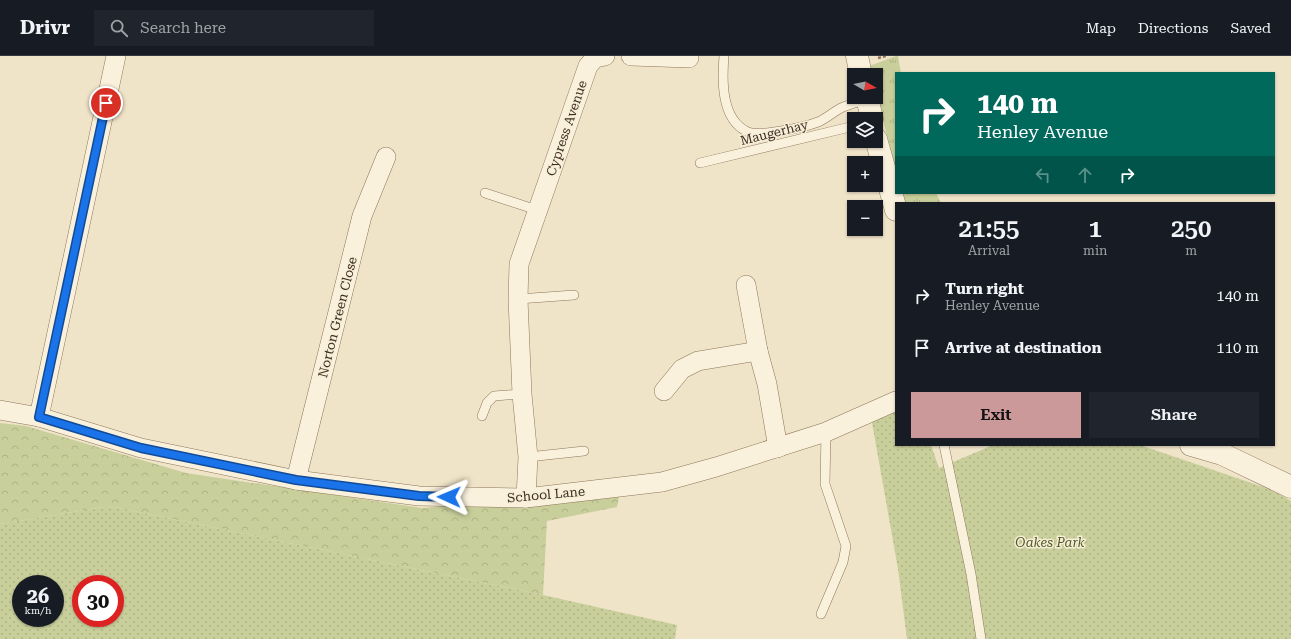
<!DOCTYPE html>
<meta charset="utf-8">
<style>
:root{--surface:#171b24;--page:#20242c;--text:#f1f3f6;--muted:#9ea1a6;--line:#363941;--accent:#cc999b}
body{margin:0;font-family:"Roboto Serif",serif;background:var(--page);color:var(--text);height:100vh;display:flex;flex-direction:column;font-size:15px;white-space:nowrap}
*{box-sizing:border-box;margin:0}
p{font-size:13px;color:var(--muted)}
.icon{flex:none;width:22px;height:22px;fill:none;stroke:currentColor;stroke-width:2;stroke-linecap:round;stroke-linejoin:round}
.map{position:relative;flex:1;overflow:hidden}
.details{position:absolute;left:895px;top:146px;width:380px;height:244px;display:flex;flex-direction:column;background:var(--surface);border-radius:0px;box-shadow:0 1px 3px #0004}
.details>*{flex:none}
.guide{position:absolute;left:895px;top:16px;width:380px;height:122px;border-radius:0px;box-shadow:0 1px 3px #0004;background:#00695c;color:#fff;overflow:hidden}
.needle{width:26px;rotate:99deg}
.fabs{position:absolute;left:847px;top:12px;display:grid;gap:8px}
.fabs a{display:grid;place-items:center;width:36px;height:36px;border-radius:0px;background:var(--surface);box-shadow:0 1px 3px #0004;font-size:20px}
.speed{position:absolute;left:12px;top:519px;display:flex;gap:8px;font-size:20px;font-weight:700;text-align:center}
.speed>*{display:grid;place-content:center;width:52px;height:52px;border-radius:50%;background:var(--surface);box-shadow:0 1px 3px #0004;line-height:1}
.speed small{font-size:10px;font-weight:400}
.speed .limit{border:6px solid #d22;background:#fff;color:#111}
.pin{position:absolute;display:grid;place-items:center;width:34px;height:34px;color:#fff;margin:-17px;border:2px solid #fff;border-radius:50%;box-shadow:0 1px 4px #0007}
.me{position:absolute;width:44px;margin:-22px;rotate:271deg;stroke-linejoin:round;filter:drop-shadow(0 0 3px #0008)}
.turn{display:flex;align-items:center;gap:14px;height:84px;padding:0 16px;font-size:18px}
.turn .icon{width:52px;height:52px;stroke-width:2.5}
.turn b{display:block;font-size:28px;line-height:34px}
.lanes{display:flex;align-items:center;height:38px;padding:0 16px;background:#0003;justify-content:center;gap:20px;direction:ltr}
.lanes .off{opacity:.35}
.eta{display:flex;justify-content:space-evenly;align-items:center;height:68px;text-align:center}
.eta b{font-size:24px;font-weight:600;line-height:28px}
.cta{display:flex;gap:8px;margin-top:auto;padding:8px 16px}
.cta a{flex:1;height:46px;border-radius:0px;background:var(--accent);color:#111;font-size:16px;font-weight:600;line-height:46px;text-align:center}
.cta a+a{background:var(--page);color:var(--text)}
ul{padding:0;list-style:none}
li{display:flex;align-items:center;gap:12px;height:52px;padding:0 16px}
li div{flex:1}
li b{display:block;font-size:15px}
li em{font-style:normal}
header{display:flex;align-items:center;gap:24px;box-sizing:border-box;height:56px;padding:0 20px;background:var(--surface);border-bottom:1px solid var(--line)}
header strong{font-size:19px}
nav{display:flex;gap:22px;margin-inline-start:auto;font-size:14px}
.search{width:280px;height:36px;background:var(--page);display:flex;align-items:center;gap:10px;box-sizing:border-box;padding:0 14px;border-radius:0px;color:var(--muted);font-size:15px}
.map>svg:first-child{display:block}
.grass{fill:url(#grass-tufts)}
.forest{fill:url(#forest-crowns)}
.park{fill:url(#park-dots);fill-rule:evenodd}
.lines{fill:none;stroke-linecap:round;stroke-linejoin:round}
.service-casing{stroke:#8d765c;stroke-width:10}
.minor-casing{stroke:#8d765c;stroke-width:20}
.tertiary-casing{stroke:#8d765c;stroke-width:23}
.path{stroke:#8d765c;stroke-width:2.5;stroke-dasharray:3 2;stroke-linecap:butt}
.service{stroke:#faf1dc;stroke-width:9}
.minor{stroke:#faf1dc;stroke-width:19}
.tertiary{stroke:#faf1dc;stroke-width:22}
.route-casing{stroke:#114b97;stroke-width:10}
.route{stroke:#1a73e8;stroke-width:7}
.labels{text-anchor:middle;stroke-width:3;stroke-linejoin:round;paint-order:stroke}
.street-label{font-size:13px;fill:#3d2e20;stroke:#f7eed8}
.park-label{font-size:13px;font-style:italic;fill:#4d5a26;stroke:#f7eed8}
</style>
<header>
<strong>Drivr</strong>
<div class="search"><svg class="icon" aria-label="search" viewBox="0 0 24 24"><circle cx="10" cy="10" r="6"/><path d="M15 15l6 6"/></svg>Search here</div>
<nav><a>Map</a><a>Directions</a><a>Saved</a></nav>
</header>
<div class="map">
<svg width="1291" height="583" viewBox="0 0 1291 583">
<defs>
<pattern id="grass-tufts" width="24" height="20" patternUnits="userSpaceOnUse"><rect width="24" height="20" fill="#c9cf9b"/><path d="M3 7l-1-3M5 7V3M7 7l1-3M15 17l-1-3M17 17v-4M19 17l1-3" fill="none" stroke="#aeb285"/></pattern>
<pattern id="forest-crowns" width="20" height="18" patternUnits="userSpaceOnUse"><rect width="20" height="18" fill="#c9cf9b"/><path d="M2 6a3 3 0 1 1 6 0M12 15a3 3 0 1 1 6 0" fill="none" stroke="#aeb285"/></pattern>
<pattern id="park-dots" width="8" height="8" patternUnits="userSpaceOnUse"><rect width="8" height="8" fill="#c9cf9b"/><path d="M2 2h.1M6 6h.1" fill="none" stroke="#aeb285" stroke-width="1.8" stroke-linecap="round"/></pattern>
</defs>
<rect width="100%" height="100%" fill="#f0e4c8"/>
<g class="grass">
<path d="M896 0H898L901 17H896V115L876 36V19H872L869 10Z"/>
<path d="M902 137H936L941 147H904Z"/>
</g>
<path class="forest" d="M0 367 26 370 186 417 422 452 620 435 617 451 547 465 543 539 109 450 0 468Z"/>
<g class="park">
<path d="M896 352V389H931L939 412 993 389H1140L1275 435 1291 445V583H907L898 513 871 361Z"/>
<path d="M109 450 543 539 677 569 675 583H0V468ZM21 528H55V562H21ZM81 528H115V562H81Z"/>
</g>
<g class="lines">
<defs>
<g id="service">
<path d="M724 0C722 24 721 62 746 75 757 82 805 71 818 66 826 63 833 56 841 52 850 48 859 46 867 43"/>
<path d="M700 107 854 70"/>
<path d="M485 137 537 154"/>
<path d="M518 243 574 239"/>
<path d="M482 360 487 347 494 340 522 338"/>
<path d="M944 389 971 518 981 583"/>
<path d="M528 401 584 395"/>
<path d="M821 558 843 506 846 490 825 428 826 376"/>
</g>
<g id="minor">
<path d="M631 0 689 2"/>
<path d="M746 229 758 295 767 328 778 392"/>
<path d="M664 335 682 313 698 305 758 295"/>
<path d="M0 354 39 361 141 392 296 424 419 440 526 442 662 426 716 411 826 376 896 345"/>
<path d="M39 361 116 0"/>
<path d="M296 424 362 160 386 101"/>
<path d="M526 442 528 401 522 338 518 243 519 208 588 10 595 2 605 0"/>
</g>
<g id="tertiary">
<path d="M857 0 861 19"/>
<path d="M867 41 872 63"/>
<path d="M876 83 896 154"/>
<path d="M1191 389 1222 398 1291 431"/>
</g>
</defs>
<use href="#service" class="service-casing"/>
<use href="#minor" class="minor-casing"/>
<use href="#tertiary" class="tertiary-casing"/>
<path class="path" d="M878 2 886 0"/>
<use href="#service" class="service"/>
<use href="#minor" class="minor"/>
<use href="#tertiary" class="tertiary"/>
</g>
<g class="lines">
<defs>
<path id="route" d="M106 47 39 361 141 392 296 424 419 440 449 441"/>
</defs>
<use href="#route" class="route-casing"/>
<use href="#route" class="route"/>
</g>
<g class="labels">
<g class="street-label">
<text transform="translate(566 72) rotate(-71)" y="5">Cypress Avenue</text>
<text transform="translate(774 76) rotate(-14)" y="5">Maugerhay</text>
<text transform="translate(337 261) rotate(-76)" y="5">Norton Green Close</text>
<text transform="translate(546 438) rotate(-5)" y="5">School Lane</text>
</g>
<g class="park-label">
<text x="1050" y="491">Oakes Park</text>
</g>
</g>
</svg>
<div class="fabs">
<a><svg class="needle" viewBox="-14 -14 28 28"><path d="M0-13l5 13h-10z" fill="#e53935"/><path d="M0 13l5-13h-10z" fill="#9ea1a6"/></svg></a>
<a><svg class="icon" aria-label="layers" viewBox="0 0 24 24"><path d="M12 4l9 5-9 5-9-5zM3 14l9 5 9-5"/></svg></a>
<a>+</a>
<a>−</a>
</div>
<div class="speed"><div>26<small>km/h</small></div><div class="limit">30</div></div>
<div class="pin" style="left:106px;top:47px;background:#d93025"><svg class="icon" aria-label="arrive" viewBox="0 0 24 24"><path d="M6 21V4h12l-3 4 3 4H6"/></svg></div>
<svg class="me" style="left:449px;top:441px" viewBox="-20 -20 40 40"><path d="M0-17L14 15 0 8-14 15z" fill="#1a73e8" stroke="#fff" stroke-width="4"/></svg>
<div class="guide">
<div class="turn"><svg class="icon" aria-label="right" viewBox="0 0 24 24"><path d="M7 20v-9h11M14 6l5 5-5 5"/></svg><div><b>140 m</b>Henley Avenue</div></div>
<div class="lanes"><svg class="icon off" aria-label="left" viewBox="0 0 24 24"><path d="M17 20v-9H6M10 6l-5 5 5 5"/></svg><svg class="icon off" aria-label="ahead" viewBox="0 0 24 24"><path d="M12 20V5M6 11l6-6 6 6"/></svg><svg class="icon" aria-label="right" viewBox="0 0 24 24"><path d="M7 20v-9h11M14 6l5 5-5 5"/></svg></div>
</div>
<section class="details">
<div class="eta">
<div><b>21:55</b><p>Arrival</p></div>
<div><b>1</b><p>min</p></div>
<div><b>250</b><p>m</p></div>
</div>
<ul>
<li><svg class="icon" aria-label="right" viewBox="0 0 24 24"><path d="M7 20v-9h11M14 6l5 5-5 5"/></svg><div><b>Turn right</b><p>Henley Avenue</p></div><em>140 m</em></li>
<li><svg class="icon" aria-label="arrive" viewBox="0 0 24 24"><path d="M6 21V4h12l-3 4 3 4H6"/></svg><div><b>Arrive at destination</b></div><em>110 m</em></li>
</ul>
<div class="cta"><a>Exit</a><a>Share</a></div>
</section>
</div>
